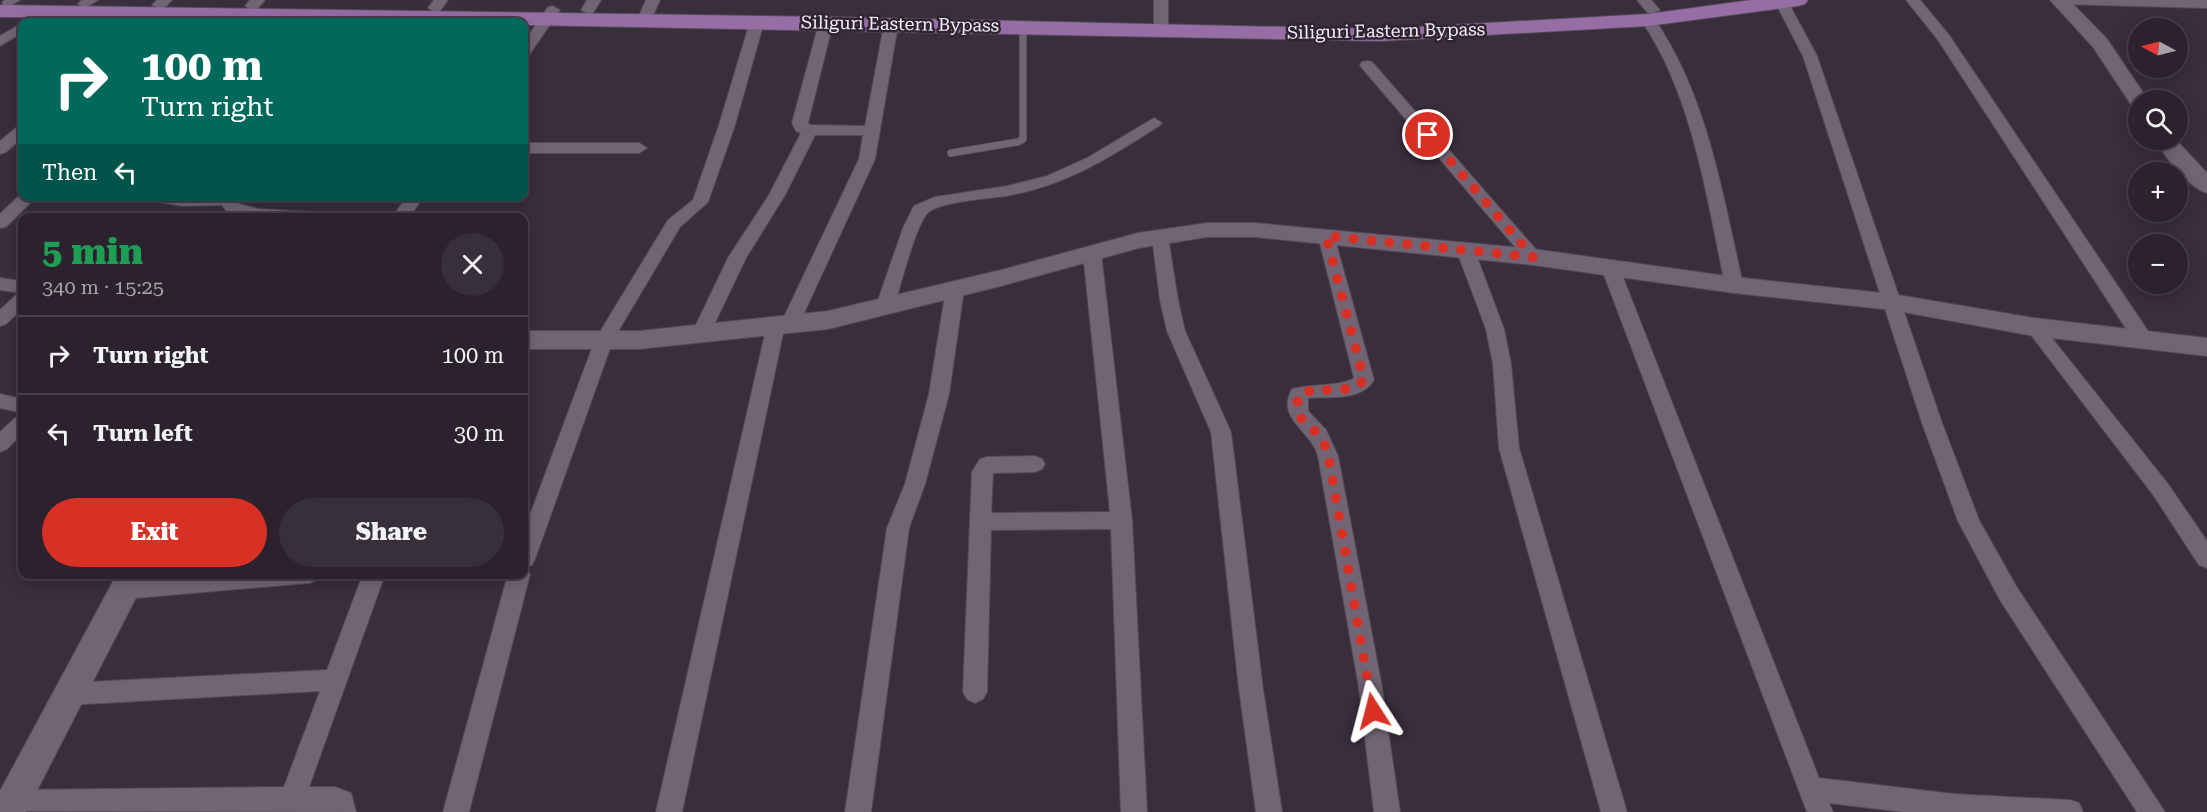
<!DOCTYPE html>
<meta charset="utf-8">
<style>
:root{--surface:#2b222d;--page:#372f39;--text:#f1f3f6;--muted:#a6a4aa;--line:#473f49;--accent:#d93025}
body{margin:0;font-family:"Roboto Serif",serif;background:var(--page);color:var(--text);height:100vh;display:flex;flex-direction:column;font-size:22px;white-space:nowrap}
*{box-sizing:border-box;margin:0}
p{font-size:20px;color:var(--muted)}
.icon{flex:none;width:33px;height:33px;fill:none;stroke:currentColor;stroke-width:2;stroke-linecap:round;stroke-linejoin:round}
.map{position:relative;flex:1;overflow:hidden}
.panel{position:absolute;left:18px;top:213px;width:510px;height:366px;display:flex;flex-direction:column;background:var(--surface);border-radius:12px;box-shadow:0 3px 15px #0003,0 0 0 2px var(--line)}
.panel>*{flex:none}
.banner{position:absolute;left:18px;top:18px;width:510px;height:183px;border-radius:12px;box-shadow:0 3px 15px #0003,0 0 0 2px var(--line);background:#00695c;color:#fff;overflow:hidden}
.needle{width:39px;rotate:277deg}
.controls{position:absolute;left:2128px;top:18px;display:grid;gap:12px}
.controls a{display:grid;place-items:center;width:60px;height:60px;border-radius:50%;background:var(--surface);box-shadow:0 3px 15px #0003,0 0 0 2px var(--line);font-size:30px}
.pin{position:absolute;display:grid;place-items:center;width:51px;height:51px;color:#fff;margin:-26px;border:3px solid #fff;border-radius:50%;box-shadow:0 2px 6px #0007}
.me{position:absolute;width:66px;margin:-33px;rotate:351deg;stroke-linejoin:round;filter:drop-shadow(0 0 4px #0008)}
.turn{display:flex;align-items:center;gap:21px;height:126px;padding:0 24px;font-size:27px}
.turn .icon{width:78px;height:78px;stroke-width:2.5}
.turn b{display:block;font-size:42px;line-height:51px}
.then{display:flex;align-items:center;height:57px;padding:0 24px;background:#0003;gap:12px;font-size:22px}
.round{display:grid;place-items:center;flex:none;width:63px;height:63px;border-radius:32px;background:var(--page)}
.headline{display:flex;align-items:center;justify-content:space-between;height:102px;padding:0 24px}
h1{font-size:36px;font-weight:800;line-height:45px;color:#1e9e55}
.action{display:flex;gap:12px;margin-top:auto;padding:12px 24px}
.action a{flex:1;height:69px;border-radius:36px;background:var(--accent);color:#fff;font-size:24px;font-weight:800;line-height:69px;text-align:center}
.action a+a{background:var(--page);color:var(--text)}
ul{padding:0;list-style:none}
li{display:flex;align-items:center;gap:18px;height:78px;padding:0 24px;border-top:2px solid var(--line)}
li div{flex:1}
li b{display:block;font-size:22px}
li em{font-style:normal}
.map>svg:first-child{display:block}
.lines{fill:none;stroke-linecap:round;stroke-linejoin:round}
.lane-casing{stroke:#534a56;stroke-width:8}
.street-casing{stroke:#534a56;stroke-width:2}
.secondary-casing{stroke:#534a56;stroke-width:2}
.primary-casing{stroke:#534a56;stroke-width:2}
.lane{stroke:#716575;stroke-width:7}
.street{fill:#716575;fill-rule:evenodd}
.secondary{fill:#716575;fill-rule:evenodd}
.primary{fill:#976da6;fill-rule:evenodd}
.route{stroke:#d93025;stroke-width:10;stroke-dasharray:0 18}
.labels{text-anchor:middle;stroke-width:5;stroke-linejoin:round;paint-order:stroke}
.far-street-label{font-size:18px;fill:#f4edf6;stroke:#2e2432}
</style>
<div class="map">
<svg width="2207" height="812" viewBox="0 0 2207 812">
<rect width="100%" height="100%" fill="#392e3c"/>
<g class="lines">
<defs>
<path id="lane" d="M951 153 1018 142 1023 139V27"/>
<g id="street">
<path d="M4 0H20L9 7 4 6 2 3Z"/>
<path d="M82 0H98L85 8 78 4Z"/>
<path d="M157 0H172L164 8 159 9 152 5Z"/>
<path d="M250 0H265L257 9 252 10 245 6Z"/>
<path d="M434 0H448L440 11 435 12 428 8Z"/>
<path d="M587 0H601L593 13 588 14 581 10Z"/>
<path d="M646 0H660L651 20 644 24 637 20Z"/>
<path d="M1154 0H1168V30L1166 33H1156L1154 30Z"/>
<path d="M1637 0H1651L1660 10 1653 14 1648 13Z"/>
<path d="M1777 0H1787L1817 56 1942 423 1979 520 2016 586 2165 812H2137L2000 600 1958 521 1922 423 1803 56 1775 2Z"/>
<path d="M1906 0H1920L1949 35 2150 334 2152 339 2150 344 2143 345 2136 344 1938 40Z"/>
<path d="M2052 0H2207V8L2059 4Z"/>
<path d="M553 6 560 10 529 55 524 56V42L548 7Z"/>
<path d="M146 9 153 13 144 22H130L141 10Z"/>
<path d="M1648 16 1653 17C1707 94 1723 195 1743 285L1740 289H1728L1725 285C1707 197 1692 94 1641 20Z"/>
<path d="M757 18 764 22 735 125 708 202 680 227 613 340 535 559 532 565 526 567 530 574 469 812H443L508 574H524V531L595 340 668 220 693 200 719 125 750 22Z"/>
<path d="M826 19 833 23 808 123 810 125 865 126 884 25 891 21 898 25 875 159 799 324 796 328 784 329 682 812H656L767 325 770 321 776 319 782 321 859 159 863 135H815L785 195 746 258 708 337 701 339 694 337 692 333 728 258 769 195 801 133 796 131 792 123 819 23Z"/>
<path d="M22 23V33L0 46V36Z"/>
<path d="M1367 61 1372 62 1539 253 1542 257 1539 261H1527L1362 68 1360 65 1362 62Z"/>
<path d="M1154 118 1162 123 1159 126C1107 159 1067 185 1006 196 988 199 936 201 926 215 914 231 901 285 894 306L891 310H879L876 306 903 228 914 206 935 197 1007 186 1047 176 1087 158Z"/>
<path d="M22 125V138L6 152 0 154V141L17 127Z"/>
<path d="M524 143H639L647 148 639 153H524Z"/>
<path d="M22 193V196H37L6 227 0 228V214Z"/>
<path d="M146 196H236L239 204 259 209 327 213 335 218H252L227 212 222 205 182 206 148 200Z"/>
<path d="M407 196H424L409 218H392Z"/>
<path d="M1326 231 1332 232 1334 236 1374 380C1361 402 1329 396 1308 398V411L1326 430 1338 456 1381 682 1400 812H1374L1358 682 1318 456C1312 431 1275 419 1292 389 1309 384 1343 386 1354 378L1318 236 1320 232Z"/>
<path d="M1160 232 1166 233 1168 237 1178 300 1185 331 1231 432 1263 689 1282 812H1256L1239 689 1211 432 1167 331 1160 300 1152 237 1154 233Z"/>
<path d="M1465 243 1471 245 1474 249 1504 329 1511 364 1519 448 1627 812H1601L1499 448 1493 364 1486 329 1456 249 1459 245Z"/>
<path d="M1092 247 1098 249 1101 253 1132 520 1147 812H1121L1111 529 991 530 987 692 983 699 975 703 967 699 963 692 972 472 980 459 987 457 1035 456 1042 459 1045 464 1042 469 1035 472 993 473 991 513 1110 512 1083 253 1086 249Z"/>
<path d="M1610 261 1616 263 1619 267 1819 778 1954 794 2070 800 2079 803 2083 812H1903L1829 803 1833 812H1807L1601 267 1604 263Z"/>
<path d="M0 278 22 281V293L0 290Z"/>
<path d="M955 283 961 285 964 289 949 394 925 484 909 528 871 812H845L887 528 905 484 929 394 946 289 949 285Z"/>
<path d="M22 293V309L6 324 0 326V310L16 295Z"/>
<path d="M2034 321 2040 323 2168 484 2207 541V568L2199 565 2154 496 2028 331 2025 327 2028 323Z"/>
<path d="M0 394 22 399V413L0 408Z"/>
<path d="M22 416V434L7 449 0 452V432L15 418Z"/>
<path d="M197 574H320L317 580 309 583 124 599 116 597 113 590 116 583 124 581Z"/>
<path d="M363 574H385L309 787H335L351 793 356 812 4 811 0 802 4 793 13 790 284 787 320 691 68 705 60 701 56 694 60 687 68 683 327 670Z"/>
</g>
<g id="secondary">
<path d="M2050 0H2069L2107 39 2148 100H2139V108L2132 106 2093 47Z"/>
<path d="M2156 140H2176L2207 173V193C2190 189 2163 155 2156 140Z"/>
<path d="M1207 223H1255L1533 249 1734 277 1892 294 2034 318 2207 338V356L2034 336 1892 310 1734 293 1533 265 1255 237H1207L1139 248 1001 286 828 329 639 349H524V331H639L828 311 1001 270 1138 233Z"/>
<path d="M117 574H148L26 812H0V791Z"/>
</g>
<path id="primary" d="M1751 0H1808L1805 4 1798 6 1648 26 1381 41 524 25V22L0 17V5L830 17 1381 29 1648 14Z"/>
</defs>
<use href="#lane" class="lane-casing"/>
<use href="#street" class="street-casing"/>
<use href="#secondary" class="secondary-casing"/>
<use href="#primary" class="primary-casing"/>
<use href="#lane" class="lane"/>
<use href="#street" class="street"/>
<use href="#secondary" class="secondary"/>
<use href="#primary" class="primary"/>
</g>
<g class="lines">
<path class="route" d="M1373 711 1330 465C1328 457 1327 448 1323 442 1313 422 1291 424 1299 394 1319 385 1348 397 1364 380L1326 236 1533 257 1428 135"/>
</g>
<g class="labels">
<g class="far-street-label">
<text transform="translate(900 24) rotate(1)" y="6">Siliguri Eastern Bypass</text>
<text transform="translate(1386 31) rotate(-1)" y="6">Siliguri Eastern Bypass</text>
</g>
</g>
</svg>
<div class="controls">
<a><svg class="needle" viewBox="-14 -14 28 28"><path d="M0-13l5 13h-10z" fill="#e53935"/><path d="M0 13l5-13h-10z" fill="#a6a4aa"/></svg></a>
<a><svg class="icon" aria-label="search" viewBox="0 0 24 24"><circle cx="10" cy="10" r="6"/><path d="M15 15l6 6"/></svg></a>
<a>+</a>
<a>−</a>
</div>
<div class="pin" style="left:1428px;top:135px;background:#d93025"><svg class="icon" aria-label="arrive" viewBox="0 0 24 24"><path d="M6 21V4h12l-3 4 3 4H6"/></svg></div>
<svg class="me" style="left:1373px;top:711px" viewBox="-20 -20 40 40"><path d="M0-17L14 15 0 8-14 15z" fill="#d93025" stroke="#fff" stroke-width="4"/></svg>
<div class="banner">
<div class="turn"><svg class="icon" aria-label="right" viewBox="0 0 24 24"><path d="M7 20v-9h11M14 6l5 5-5 5"/></svg><div><b>100 m</b>Turn right</div></div>
<div class="then">Then<svg class="icon" aria-label="left" viewBox="0 0 24 24"><path d="M17 20v-9H6M10 6l-5 5 5 5"/></svg></div>
</div>
<section class="panel">
<div class="headline"><div><h1>5 min</h1><p>340 m · 15:25</p></div><a class="round"><svg class="icon" aria-label="close" viewBox="0 0 24 24"><path d="M6 6l12 12M18 6L6 18"/></svg></a></div>
<ul>
<li><svg class="icon" aria-label="right" viewBox="0 0 24 24"><path d="M7 20v-9h11M14 6l5 5-5 5"/></svg><div><b>Turn right</b></div><em>100 m</em></li>
<li><svg class="icon" aria-label="left" viewBox="0 0 24 24"><path d="M17 20v-9H6M10 6l-5 5 5 5"/></svg><div><b>Turn left</b></div><em>30 m</em></li>
</ul>
<div class="action"><a>Exit</a><a>Share</a></div>
</section>
</div>
